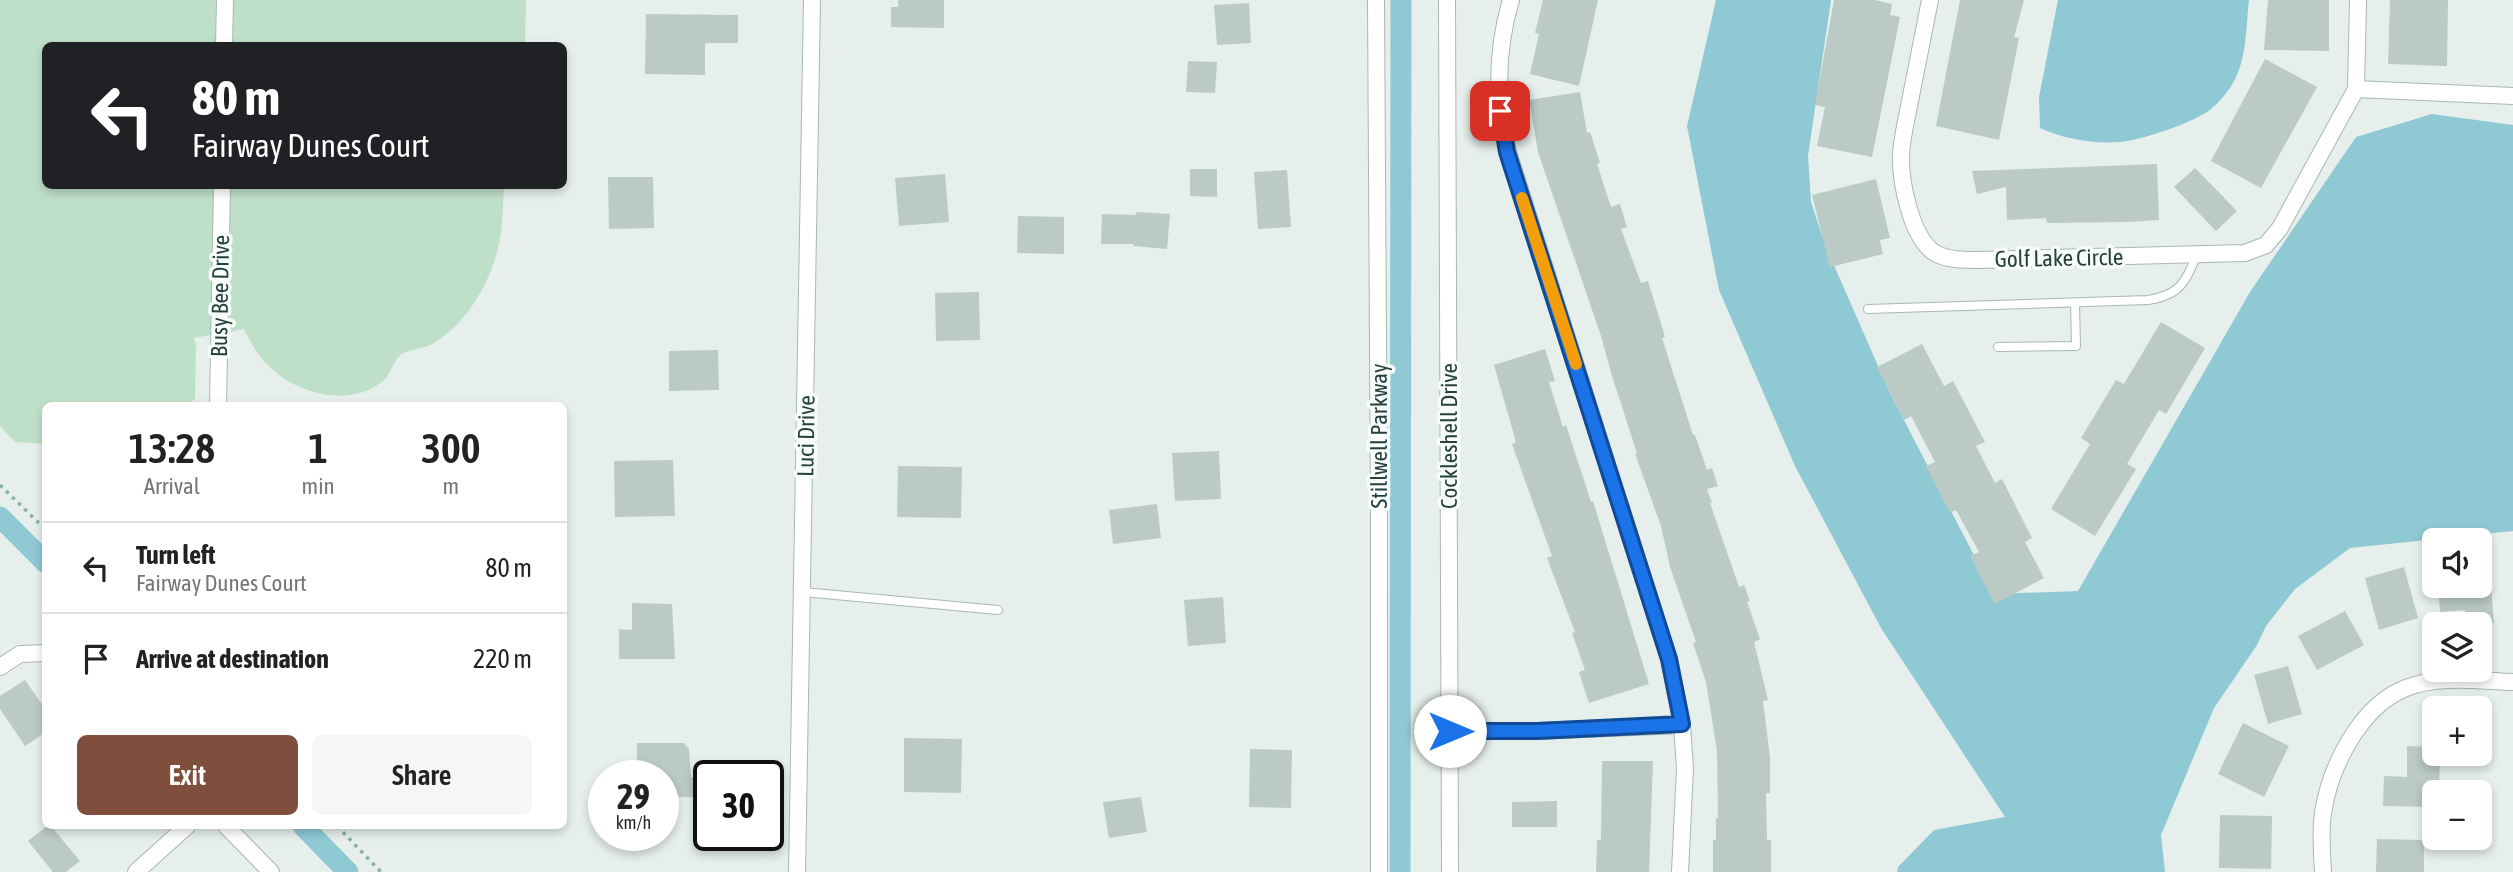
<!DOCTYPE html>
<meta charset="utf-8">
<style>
:root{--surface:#fff;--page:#f6f6f6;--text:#222;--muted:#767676;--line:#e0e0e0;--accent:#804e3d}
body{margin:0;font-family:"Asap Condensed",sans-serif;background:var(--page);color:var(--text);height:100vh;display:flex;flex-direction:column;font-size:26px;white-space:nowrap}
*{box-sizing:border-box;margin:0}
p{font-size:23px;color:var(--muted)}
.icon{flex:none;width:38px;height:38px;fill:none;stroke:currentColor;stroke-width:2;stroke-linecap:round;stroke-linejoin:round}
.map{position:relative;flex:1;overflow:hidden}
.side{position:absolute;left:42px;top:402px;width:525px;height:427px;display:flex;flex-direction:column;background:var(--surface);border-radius:10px;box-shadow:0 4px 10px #0003}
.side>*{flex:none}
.top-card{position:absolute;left:42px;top:42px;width:525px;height:147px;border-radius:10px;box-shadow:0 4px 10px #0003;background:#202124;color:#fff;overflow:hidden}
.buttons{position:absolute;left:2422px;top:528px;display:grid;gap:14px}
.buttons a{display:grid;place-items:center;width:70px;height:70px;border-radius:10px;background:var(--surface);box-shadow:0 4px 10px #0003;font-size:35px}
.speed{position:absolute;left:588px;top:760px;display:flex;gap:14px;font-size:35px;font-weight:700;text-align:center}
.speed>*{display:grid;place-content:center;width:91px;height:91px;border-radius:50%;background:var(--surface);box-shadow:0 4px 10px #0003;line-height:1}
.speed small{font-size:18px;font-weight:400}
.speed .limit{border:4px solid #111;border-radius:10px;background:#fff;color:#111}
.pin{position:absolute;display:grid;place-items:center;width:60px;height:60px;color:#fff;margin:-30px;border-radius:14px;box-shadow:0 4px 10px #0006}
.me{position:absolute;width:77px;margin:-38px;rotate:90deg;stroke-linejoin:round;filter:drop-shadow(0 0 5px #0008)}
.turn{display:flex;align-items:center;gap:24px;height:147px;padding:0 35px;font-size:32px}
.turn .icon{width:91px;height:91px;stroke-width:2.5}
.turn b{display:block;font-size:49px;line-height:60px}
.eta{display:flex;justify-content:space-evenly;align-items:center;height:119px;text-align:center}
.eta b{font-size:42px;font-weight:600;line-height:49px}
.primary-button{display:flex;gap:14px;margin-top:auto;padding:14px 35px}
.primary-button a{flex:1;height:80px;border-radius:10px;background:var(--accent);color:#fff;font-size:28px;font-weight:600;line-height:80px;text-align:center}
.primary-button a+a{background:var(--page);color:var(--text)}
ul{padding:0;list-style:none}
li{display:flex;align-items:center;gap:21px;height:91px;padding:0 35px;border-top:2px solid var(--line)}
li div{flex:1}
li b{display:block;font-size:26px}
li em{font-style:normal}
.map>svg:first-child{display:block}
.green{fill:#bfe0c8}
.water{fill:#8ec9d4}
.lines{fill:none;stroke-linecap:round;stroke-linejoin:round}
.canal{stroke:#8ec9d4;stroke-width:21}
.building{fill:#bbcac4}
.service-casing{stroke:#a8b8b2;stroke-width:10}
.minor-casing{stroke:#a8b8b2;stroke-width:18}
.path{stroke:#86b3a5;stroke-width:3.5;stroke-dasharray:3.5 5;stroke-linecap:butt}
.service{stroke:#fff;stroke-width:8}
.minor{stroke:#fff;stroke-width:16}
.route-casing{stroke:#114b97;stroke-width:18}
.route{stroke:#1a73e8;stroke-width:12}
.slow{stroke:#f59e0b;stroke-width:12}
.labels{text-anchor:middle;stroke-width:7;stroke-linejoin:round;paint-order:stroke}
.street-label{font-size:23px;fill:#24423a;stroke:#f7fbf9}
</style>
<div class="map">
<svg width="2513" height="872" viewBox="0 0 2513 872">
<rect width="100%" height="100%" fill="#e6efeb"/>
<path class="green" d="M0 0H526L525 45 46 46V186H504C503 203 503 222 500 239 493 278 468 324 432 344 423 349 411 349 402 354 393 360 391 374 384 380 352 408 299 395 271 368 259 358 251 343 244 329L194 338 196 344 195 399 185 406H46L45 444 15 442 0 426Z"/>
<g class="water">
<path d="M1716 0H1831L1808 156 1811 202 1826 247 1889 391 1994 594 2078 591 2250 292 2356 137 2432 114 2513 125V531L2350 548 2295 589 2266 626 2257 645 2214 708 2161 835 2165 872H1897L1898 867 1934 830 2005 817 1881 628 1795 466 1719 290 1687 126Z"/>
<path d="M2058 0H2249C2246 25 2247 52 2237 75 2232 87 2221 101 2211 109 2196 122 2139 141 2120 142 2093 144 2064 139 2040 128L2039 97Z"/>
</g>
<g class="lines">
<g class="canal">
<path d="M0 517 46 563"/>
<path d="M303 826 348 872"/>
<path d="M1400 872 1401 0"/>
</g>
</g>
<g class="building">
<path d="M898 0H944V28L891 27V7H898Z"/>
<path d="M1543 0H1598L1579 86 1530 74 1539 34 1535 33Z"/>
<path d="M1834 0H1875L1892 4 1890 15 1900 17 1872 157 1817 146 1825 107 1815 105Z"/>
<path d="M1960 0H2024L2014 37 2019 38 1999 140 1936 126Z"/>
<path d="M2268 0H2329V51L2264 50Z"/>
<path d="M2390 0H2448L2447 66 2388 64Z"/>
<path d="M1249 3 1251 43 1217 45 1214 5Z"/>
<path d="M646 14 738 15V43H705V75L645 74Z"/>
<path d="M2265 59 2317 87 2261 188 2211 161Z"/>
<path d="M1188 61 1217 62 1215 93 1186 92Z"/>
<path d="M1580 92 1587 133 1590 132 1600 163 1597 164 1611 207 1620 204 1627 227 1621 229 1641 283 1648 281 1665 337 1662 338 1693 435H1695L1707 470 1712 468 1718 486 1707 489 1712 503H1710L1739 587 1744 585 1750 601 1747 602 1760 639 1754 642 1768 700 1763 701 1770 757V793H1766L1767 840H1771V872H1713V840H1716V818H1718L1717 751 1706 682 1693 643 1696 642 1670 567 1661 526 1635 454 1637 453 1612 376 1601 336 1538 152 1529 100Z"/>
<path d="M2157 164 2159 220 2128 222 2047 223 2046 218 2007 220 2006 187 1977 194 1972 171Z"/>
<path d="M2195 168 2237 211 2216 231 2174 187Z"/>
<path d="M1190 169H1217V197L1190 196Z"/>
<path d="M1287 170 1291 227 1258 229 1254 172Z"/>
<path d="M945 174 949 222 899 226 895 178Z"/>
<path d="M608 177H653L654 228 609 229Z"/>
<path d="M1876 179 1890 238 1880 240 1883 254 1830 267 1812 195Z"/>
<path d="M1136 212 1170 214 1167 249 1133 246 1134 244H1101L1102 214 1136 215Z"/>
<path d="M1018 216 1064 217V254L1017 253Z"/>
<path d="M979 292 980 340 936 341 935 293Z"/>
<path d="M2161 322 2205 348 2166 414 2159 410 2127 464 2136 469 2095 536 2051 509 2090 444 2081 438 2116 380 2124 384Z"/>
<path d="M1922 344 1944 386 1953 381 1985 442 1976 446 1995 483 2002 479 2032 538 2025 542 2044 578 1995 604 1970 556 1979 552 1956 510 1950 513 1926 466 1935 462 1911 416 1904 420 1877 367Z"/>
<path d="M1545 349 1555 381 1549 382 1563 427 1566 425 1591 502 1593 501 1649 684 1589 703 1579 672 1585 670 1572 633 1575 632 1547 558 1552 556 1512 444 1516 442 1494 365Z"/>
<path d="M718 350 719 390 669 391V351Z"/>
<path d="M1219 451 1221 499 1175 501 1172 453Z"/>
<path d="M673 460 675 516 615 517 614 461Z"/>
<path d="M898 466 962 467 961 518 897 517Z"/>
<path d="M1157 504 1161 538 1113 544 1109 510Z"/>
<path d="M2404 567 2418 618 2379 630 2365 578Z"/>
<path d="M2438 586H2491L2494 623 2466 624 2465 610 2440 612Z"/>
<path d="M1223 597 1226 643 1188 646 1184 600Z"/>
<path d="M632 603 672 604 675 659H619V629L632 630Z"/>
<path d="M2345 611 2364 645 2317 670 2298 636Z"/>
<path d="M2288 666 2302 714 2268 724 2254 675Z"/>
<path d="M25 680 46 710V732L25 746 0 709V696Z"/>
<path d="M2243 723 2289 746 2264 797 2218 774Z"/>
<path d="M904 738 962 739 961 793 904 792Z"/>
<path d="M637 743H684L689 749 691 777H709V798L663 796V775H637Z"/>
<path d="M2407 746 2434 747V754H2440L2439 793H2434V807L2383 806 2384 776 2407 777Z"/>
<path d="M1250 749 1292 750 1291 808 1249 807Z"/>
<path d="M1602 761H1653L1649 872H1596L1597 840H1601Z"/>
<path d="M1141 797 1147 832 1109 838 1103 802Z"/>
<path d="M1557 801V827H1512V802Z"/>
<path d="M2220 815 2272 816 2271 869 2219 868Z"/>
<path d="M47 826H51L80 861 66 872H53L28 841Z"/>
<path d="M2377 839 2424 840V872H2376Z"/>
</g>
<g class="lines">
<defs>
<g id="service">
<path d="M1868 309 2148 300C2180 295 2185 283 2197 254"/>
<path d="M1998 347 2076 346 2075 303"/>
<path d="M803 592 998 610"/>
</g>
<g id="minor">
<path d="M1376 0 1379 513V872"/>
<path d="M1447 0 1450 872"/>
<path d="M1511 0C1496 50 1496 102 1508 152L1669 659 1682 725 1685 768 1680 872"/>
<path d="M1930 0C1923 34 1917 67 1910 101 1907 118 1902 136 1901 154 1900 181 1911 238 1935 253 1947 260 1964 260 1978 260L2245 253 2266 245 2280 228 2356 89 2358 0"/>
<path d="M224 46 225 0"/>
<path d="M2356 89 2513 96"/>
<path d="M218 406 222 186"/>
<path d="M0 667 20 654 46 653"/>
<path d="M1450 731H1537L1682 725"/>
<path d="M226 826 271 872"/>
<path d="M136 872 187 826"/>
<path d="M797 872 812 0"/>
<path d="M2323 872C2322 852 2320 833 2323 813 2330 767 2360 706 2406 688 2438 675 2479 681 2513 682"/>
</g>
</defs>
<use href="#service" class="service-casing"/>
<use href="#minor" class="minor-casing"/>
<g class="path">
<path d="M0 485 46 530"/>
<path d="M337 826 381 872"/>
</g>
<use href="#service" class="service"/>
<use href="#minor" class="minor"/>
</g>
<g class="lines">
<defs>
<path id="route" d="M1450 731H1537L1682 724 1669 659 1507 152 1500 111"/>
</defs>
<use href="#route" class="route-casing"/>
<use href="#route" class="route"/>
<path class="slow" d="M1522 198 1576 364"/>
</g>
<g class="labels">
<g class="street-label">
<text transform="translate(2059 258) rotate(-1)" y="8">Golf Lake Circle</text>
<text transform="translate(220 296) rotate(-89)" y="8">Busy Bee Drive</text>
<text transform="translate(806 436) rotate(-89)" y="8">Luci Drive</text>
<text transform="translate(1379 436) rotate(-90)" y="8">Stillwell Parkway</text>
<text transform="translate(1449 436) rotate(-90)" y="8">Cockleshell Drive</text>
</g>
</g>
</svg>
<div class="buttons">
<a><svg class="icon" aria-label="sound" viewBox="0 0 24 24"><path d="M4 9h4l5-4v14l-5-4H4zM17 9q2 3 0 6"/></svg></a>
<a><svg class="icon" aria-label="layers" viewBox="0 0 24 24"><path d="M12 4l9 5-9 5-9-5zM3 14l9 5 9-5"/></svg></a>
<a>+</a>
<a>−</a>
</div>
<div class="speed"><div>29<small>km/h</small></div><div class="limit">30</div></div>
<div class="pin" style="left:1500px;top:111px;background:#d93025"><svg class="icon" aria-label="arrive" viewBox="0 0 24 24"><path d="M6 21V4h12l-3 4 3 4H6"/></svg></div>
<svg class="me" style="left:1450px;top:731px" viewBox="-20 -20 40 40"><circle r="19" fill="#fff"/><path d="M0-13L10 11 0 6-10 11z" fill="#1a73e8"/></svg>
<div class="top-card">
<div class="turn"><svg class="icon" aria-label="left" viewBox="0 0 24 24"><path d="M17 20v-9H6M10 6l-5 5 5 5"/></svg><div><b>80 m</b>Fairway Dunes Court</div></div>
</div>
<section class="side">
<div class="eta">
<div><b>13:28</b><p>Arrival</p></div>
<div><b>1</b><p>min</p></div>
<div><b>300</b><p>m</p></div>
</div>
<ul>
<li><svg class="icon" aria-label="left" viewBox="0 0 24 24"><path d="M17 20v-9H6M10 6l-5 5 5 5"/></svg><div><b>Turn left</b><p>Fairway Dunes Court</p></div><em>80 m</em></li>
<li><svg class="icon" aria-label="arrive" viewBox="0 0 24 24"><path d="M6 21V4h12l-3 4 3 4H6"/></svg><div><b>Arrive at destination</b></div><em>220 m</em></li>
</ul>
<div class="primary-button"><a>Exit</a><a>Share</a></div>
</section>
</div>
